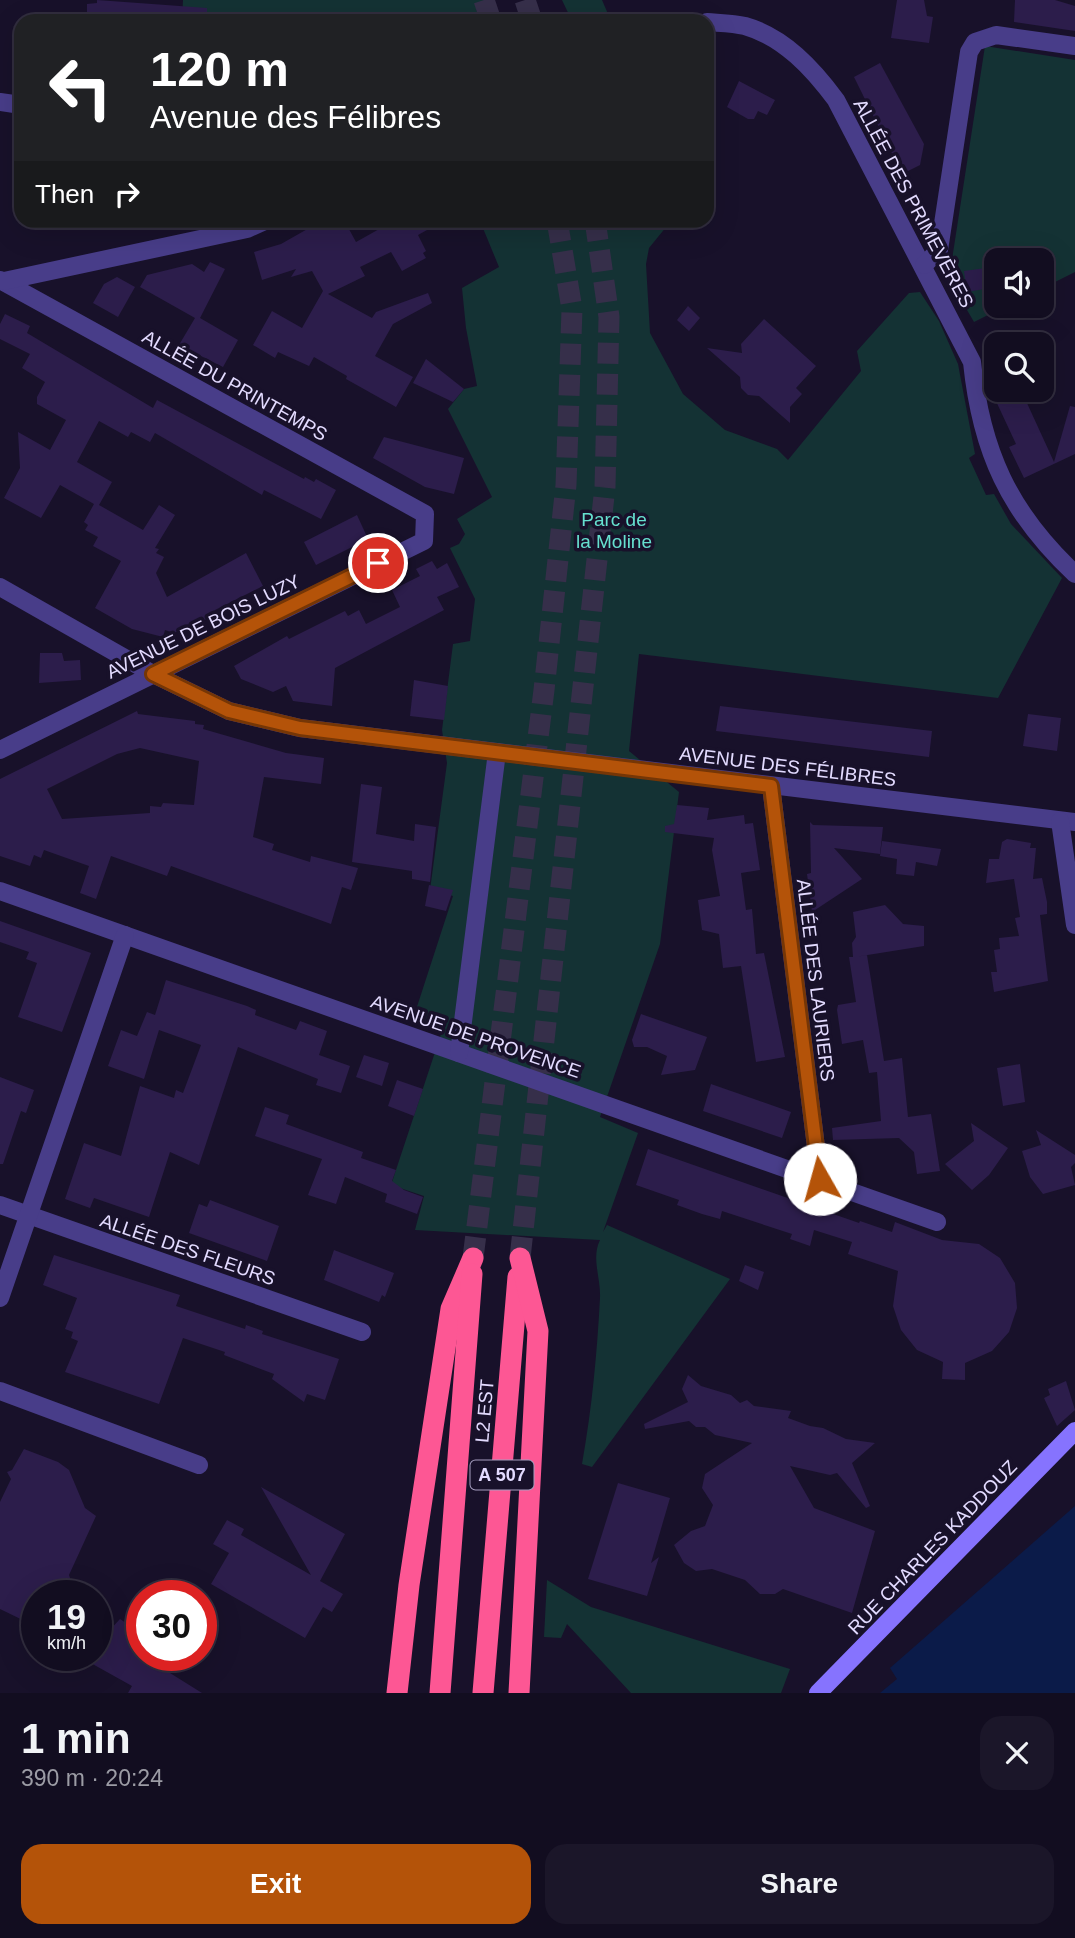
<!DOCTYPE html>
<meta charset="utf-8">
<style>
:root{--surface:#120d20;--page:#1b1629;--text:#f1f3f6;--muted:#9c9ca5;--line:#312d3e;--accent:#b45309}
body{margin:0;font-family:Arial,sans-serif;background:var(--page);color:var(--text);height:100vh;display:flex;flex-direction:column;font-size:26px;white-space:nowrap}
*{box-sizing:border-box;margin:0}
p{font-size:23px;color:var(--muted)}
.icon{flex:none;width:38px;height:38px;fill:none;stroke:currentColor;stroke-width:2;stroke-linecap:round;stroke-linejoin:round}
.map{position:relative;height:1693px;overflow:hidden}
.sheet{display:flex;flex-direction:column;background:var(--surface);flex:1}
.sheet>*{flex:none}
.banner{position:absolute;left:14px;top:14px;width:700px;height:214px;border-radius:21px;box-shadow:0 7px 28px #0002,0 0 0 2px var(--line);background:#202124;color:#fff;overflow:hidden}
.tools{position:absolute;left:984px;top:248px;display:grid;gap:14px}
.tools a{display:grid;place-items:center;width:70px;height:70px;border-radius:14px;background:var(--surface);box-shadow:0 7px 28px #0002,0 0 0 2px var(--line);font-size:35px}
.speed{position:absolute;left:21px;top:1580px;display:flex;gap:14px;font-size:35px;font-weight:700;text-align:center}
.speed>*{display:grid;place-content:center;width:91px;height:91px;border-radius:50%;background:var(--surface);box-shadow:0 7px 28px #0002,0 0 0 2px var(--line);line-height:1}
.speed small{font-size:18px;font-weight:400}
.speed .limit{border:10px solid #d22;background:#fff;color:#111}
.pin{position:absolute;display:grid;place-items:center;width:60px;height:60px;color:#fff;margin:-30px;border:4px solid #fff;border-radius:50%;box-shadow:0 2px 7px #0007}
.me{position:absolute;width:77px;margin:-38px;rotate:353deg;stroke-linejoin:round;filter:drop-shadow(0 0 5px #0008)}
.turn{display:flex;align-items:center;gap:24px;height:147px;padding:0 21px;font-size:32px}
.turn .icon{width:91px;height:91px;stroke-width:2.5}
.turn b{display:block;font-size:49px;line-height:60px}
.then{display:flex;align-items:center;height:66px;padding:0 21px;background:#0003;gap:14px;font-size:26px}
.round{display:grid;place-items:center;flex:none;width:74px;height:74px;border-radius:21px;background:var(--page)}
.overview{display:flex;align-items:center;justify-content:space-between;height:119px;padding:0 21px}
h1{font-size:42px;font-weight:800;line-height:52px}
.action{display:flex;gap:14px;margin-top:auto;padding:14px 21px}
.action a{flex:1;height:80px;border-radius:21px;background:var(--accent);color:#fff;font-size:28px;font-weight:800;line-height:80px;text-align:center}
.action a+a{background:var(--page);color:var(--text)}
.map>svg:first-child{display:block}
.green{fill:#143234}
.water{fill:#0b1b49}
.building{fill:#2c1d4b;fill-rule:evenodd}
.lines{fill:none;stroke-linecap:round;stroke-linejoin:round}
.highway-tunnel{stroke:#362f4a;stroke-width:21;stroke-dasharray:21 10;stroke-linecap:butt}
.street{stroke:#483d89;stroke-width:18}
.secondary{stroke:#8673fe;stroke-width:18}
.highway{stroke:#fd5794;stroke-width:21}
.route-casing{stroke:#753606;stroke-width:18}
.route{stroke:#b45309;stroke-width:12}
.labels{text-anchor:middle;stroke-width:7;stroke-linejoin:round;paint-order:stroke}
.shield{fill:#18112a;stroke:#a69ebf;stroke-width:2}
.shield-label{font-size:18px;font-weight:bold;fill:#e3dbff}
.street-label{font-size:19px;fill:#e3dbff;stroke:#18112a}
.park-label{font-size:19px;fill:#66e0cf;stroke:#18112a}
</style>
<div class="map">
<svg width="1075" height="1693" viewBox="0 0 1075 1693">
<rect width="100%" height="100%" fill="#18112a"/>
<g class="green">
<path d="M183 0H495L476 9 481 21H182Z"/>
<path d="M562 0H602L611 21H572Z"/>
<path d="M985 46 1075 60V272L1041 289V261H996V306H1006L974 322 949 279Z"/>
<path d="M480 221H671L649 248 646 264 650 333 683 394 725 430 777 449 788 460 861 371 857 351 909 293 920 292 939 321 958 364 975 454 969 458 986 495 994 494 1011 524 1062 578 998 698 639 654 629 751 679 792 660 944 600 1117 638 1133 603 1232 607 1225 730 1279 592 1467 582 1464C592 1408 597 1354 600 1298 601 1278 591 1258 600 1240L415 1230 424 1196 391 1185 442 1031 413 1019 453 896 430 890 447 763 442 730 453 644 470 641 475 599 450 548 459 544 465 534 457 519 492 497 448 409 464 389 477 386 466 328 462 288 499 267Z"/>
<path d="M547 1580 591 1607 790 1669 781 1693H631L567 1624 561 1638 544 1637Z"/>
</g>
<path class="water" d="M1075 1506V1693H880L897 1679 890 1668Z"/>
<g class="building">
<path d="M97 0 207 8V21H87V4L97 3Z"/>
<path d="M897 0H924L927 16 933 17 929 43 891 38Z"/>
<path d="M1015 0H1055L1075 6V31L1014 22Z"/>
<path d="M880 63 924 144 920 165 902 174 854 77Z"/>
<path d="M739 81 775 100 767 115 758 111 754 119H748L727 107Z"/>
<path d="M332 220H344L356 242 390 223 392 226 403 220H445L418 235 426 251 423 253 426 258 402 271 391 252 360 267 365 276 328 294 372 318 376 312 428 293 432 303 393 324 375 356 413 377 396 407 346 379 347 376 314 357 309 366 278 352 275 358 253 345 272 311 302 328 323 291 312 271 291 277 296 269 262 280 254 252 281 244 318 223 320 227Z"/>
<path d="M210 262 225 269 200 318 238 340 223 367 179 345 195 318 140 287 147 275 192 264 204 272Z"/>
<path d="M993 267 996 287 967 292 964 271Z"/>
<path d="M117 277 135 287 118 317 93 303 104 284Z"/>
<path d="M688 306 700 318 689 331 677 320Z"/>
<path d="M5 314 30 326 27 333 153 408 157 400 304 479 305 477 314 482 316 479 336 490 321 519 264 490 262 495 155 433 150 442 131 432 128 437 99 421 77 462 112 482 99 505 143 530 159 505 175 515 155 548 159 549 156 553 164 557 156 573 167 597 246 553 263 586 215 610 217 613 203 621 174 633 165 630 163 637 132 629 95 608 121 561 93 546 98 537 85 530 88 525 84 522 94 504 60 485 41 518 4 498 20 468 18 432 50 450 66 420 37 404V397L45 382 22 368 30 354 0 339V324Z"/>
<path d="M764 319 816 366 796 388 802 394 790 407V423L759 396 748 395 741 388 740 377 707 348 742 353 741 344Z"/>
<path d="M426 359 464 389 453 402 413 383Z"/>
<path d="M1015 390H1021L1054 462 1070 406 1075 407V454L1024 478 1009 447 1016 444 995 399Z"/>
<path d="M384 437 464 458 454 494 425 487 373 458Z"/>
<path d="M357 515 368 539 316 565 304 542Z"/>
<path d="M432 561 437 569 447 563 459 587 437 597 444 610 335 668 332 706 293 701 286 686 273 692 241 679 234 666 287 636 289 639 345 611 348 616 359 610 366 624 400 607 392 590 420 576 416 569Z"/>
<path d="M40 653H62L64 661 80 660 81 680 39 683Z"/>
<path d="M414 680 448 686 444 720 410 716Z"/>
<path d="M720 706 932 731 929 757 716 731Z"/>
<path d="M137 711 138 714 195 721V724L204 725 203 729 286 753 324 758 321 784 264 777 253 837 274 844 272 850 310 862 311 856 358 868 351 890 342 887 331 924 171 866 167 876 111 856 96 899 80 893 89 866 44 850 41 858 34 855 30 866 0 856V779ZM140 748 199 761 194 805 163 803 161 807 150 806V813L62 819 47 789 117 754Z"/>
<path d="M1028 714 1061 718 1057 751 1023 746Z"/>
<path d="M361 784 382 787 376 834 414 841 415 824 436 827 430 882 412 879V871L352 862Z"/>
<path d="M677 805 709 808 707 820 744 815 745 824 753 823 760 870 741 873 746 910 752 909 756 954 764 953 785 1057 756 1062 741 966 723 968 719 934 702 930 698 900 720 896 712 850 714 838 665 832V826L674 824Z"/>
<path d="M810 822 813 825 883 827 880 854 834 848 862 879 812 912 807 874 811 873Z"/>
<path d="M1007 839 1031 843 1030 848H1036L1033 879 1042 878 1047 902V914L1040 915 1048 981 994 992 991 972H997L994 950 1000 949 999 938 1019 936 1015 918 1020 917 1014 879 986 883 989 859H999L1002 842Z"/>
<path d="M882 841 941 849 937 866 916 862 914 876 896 874 897 859 880 856Z"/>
<path d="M429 885 453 890 446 911 425 906Z"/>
<path d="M885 905 903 924 924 926V946L855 957 867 955 884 1061 902 1058 908 1117 931 1114 940 1171 917 1174 914 1152 899 1138 833 1140 832 1128 881 1121 877 1072 869 1073 863 1040 842 1044 837 1010 838 1005 856 1002 849 957H853L852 943 856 937 853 912Z"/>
<path d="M0 921 91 953 62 1032 18 1017 37 963 26 959 29 952 0 942Z"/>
<path d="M166 980 247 1006 256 1010 255 1015 296 1030 300 1021 327 1031 319 1055 350 1066 341 1093 316 1085 318 1079 238 1047 199 1165 170 1152 149 1217 94 1198 90 1208 65 1199 84 1143 121 1156 140 1086 174 1098 176 1090 183 1093 201 1045 159 1030 144 1079 108 1066 121 1030 137 1036 147 1012 155 1015Z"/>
<path d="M641 1014 707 1037 695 1070 661 1075 667 1056 647 1047H634L632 1040Z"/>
<path d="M364 1055 389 1063 382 1086 356 1077Z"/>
<path d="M1020 1064 1025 1102 1003 1106 997 1068Z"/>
<path d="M0 1077 34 1090 26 1113 21 1111 3 1164H0Z"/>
<path d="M397 1080 423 1089 414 1116 388 1106Z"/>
<path d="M711 1084 791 1112 782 1138 703 1111Z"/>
<path d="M265 1107 289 1115 286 1124 363 1152 361 1158 396 1170 392 1181 404 1190 423 1197 417 1214 385 1202 387 1194 345 1177 336 1204 308 1195 322 1159 255 1136Z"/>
<path d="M971 1123 1008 1148 989 1175 972 1190 945 1164 974 1141Z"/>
<path d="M1036 1130 1075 1155V1163L1071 1167 1075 1185 1043 1194 1030 1177 1022 1151 1041 1145Z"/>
<path d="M648 1149 859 1223 860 1221 892 1232 895 1222 942 1240 979 1244 1000 1258 1015 1283 1017 1308 1009 1332 992 1351 965 1363V1380L942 1379 943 1362 917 1350 901 1330 893 1306 898 1271 848 1254 852 1242 814 1230 810 1246 790 1239 792 1234 722 1211 720 1219 702 1214 677 1205 679 1200 636 1185Z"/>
<path d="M210 1200 279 1226 267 1261 189 1233 199 1204 207 1207Z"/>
<path d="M334 1250 394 1273 385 1297 382 1295 379 1302 324 1280Z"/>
<path d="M54 1255 180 1295 176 1306 245 1329 246 1325 263 1331 262 1334 339 1359 325 1400 307 1394 304 1402 272 1379 274 1374 224 1355 225 1352 183 1338 159 1404 65 1372 78 1341 71 1338 73 1332 65 1329 77 1298 43 1285Z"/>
<path d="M745 1265 764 1272 758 1290 739 1281Z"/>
<path d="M688 1375 701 1386 731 1395 740 1403 747 1400 754 1406 791 1411 788 1418 810 1426 823 1428 846 1439 875 1443 852 1463 870 1506 866 1508 837 1473 830 1475 790 1466 814 1508 875 1531 852 1613 783 1589 775 1594H760L745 1580 712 1569 696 1571 684 1563 674 1545 691 1531 705 1526 713 1505 702 1488 705 1474 752 1443 715 1435 705 1427H696L689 1421 645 1429 644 1424 688 1402 682 1389Z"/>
<path d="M1066 1381 1075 1410 1057 1426 1044 1398 1050 1395 1048 1389Z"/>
<path d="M24 1449 58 1462 69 1470 85 1508 96 1516 69 1575 76 1596H37V1627L0 1609V1502L11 1479 7 1472 12 1470Z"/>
<path d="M618 1483 670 1498 651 1563 659 1557 647 1596 588 1579Z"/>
<path d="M261 1487 345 1534 320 1581 343 1594 332 1612 323 1607 305 1638 211 1584 229 1553 213 1544 227 1520 244 1529 241 1535 311 1575Z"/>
<path d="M120 1619 142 1634V1656H160L154 1663 202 1693H128L132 1686 80 1657 96 1656V1645Z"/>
</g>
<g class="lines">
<g class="highway-tunnel">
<path d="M484 0 491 21"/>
<path d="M525 0 532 21"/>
<path d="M473 1258 544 690 566 485 572 309 557 220"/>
<path d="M520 1258 605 487 609 317 595 220"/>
</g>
<g class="street">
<path d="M707 22C719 23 733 23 745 26 784 37 813 69 836 100L972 362C981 451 1009 512 1075 574"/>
<path d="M0 102 21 105"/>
<path d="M924 265 939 250 969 52 975 42 996 35 1075 46"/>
<path d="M0 280 425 514 424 541 0 750"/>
<path d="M4 281 247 229 267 220"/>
<path d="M0 587 153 674 229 711 300 728 1075 822"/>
<path d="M771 786 820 1179"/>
<path d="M1060 821 1075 925"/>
<path d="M0 891 937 1222"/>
<path d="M459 1053 497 752"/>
<path d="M0 1205 362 1332"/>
<path d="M0 1298 125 935"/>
<path d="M0 1391 199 1465"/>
</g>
<path class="secondary" d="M818 1693 1075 1431"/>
<g class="highway">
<path d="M397 1693 409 1585 451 1309 473 1258"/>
<path d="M440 1693 472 1274"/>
<path d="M483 1693 518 1277"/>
<path d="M519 1693 538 1331 520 1258"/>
</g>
</g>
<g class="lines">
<defs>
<path id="route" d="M378 563 153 674 229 711 300 728 771 786 820 1179"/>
</defs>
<use href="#route" class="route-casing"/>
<use href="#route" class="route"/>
</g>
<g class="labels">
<rect class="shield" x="470.5" y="1460.5" width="63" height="29" rx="5"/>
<g class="shield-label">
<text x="502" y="1481">A 507</text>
</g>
<g class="street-label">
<text transform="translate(914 203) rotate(62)" y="7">ALLÉE DES PRIMEVÈRES</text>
<text transform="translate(235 385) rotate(29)" y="7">ALLÉE DU PRINTEMPS</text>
<text transform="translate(203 626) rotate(-26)" y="7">AVENUE DE BOIS LUZY</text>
<text transform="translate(788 766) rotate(7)" y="7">AVENUE DES FÉLIBRES</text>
<text transform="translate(816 980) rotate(83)" y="7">ALLÉE DES LAURIERS</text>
<text transform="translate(476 1036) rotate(19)" y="7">AVENUE DE PROVENCE</text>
<text transform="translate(188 1249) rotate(19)" y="7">ALLÉE DES FLEURS</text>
<text transform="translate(484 1411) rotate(-85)" y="7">L2 EST</text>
<text transform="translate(932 1547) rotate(-46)" y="7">RUE CHARLES KADDOUZ</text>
</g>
<g class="park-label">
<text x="614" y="526">Parc de<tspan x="614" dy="22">la Moline</tspan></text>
</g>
</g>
</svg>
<div class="tools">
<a><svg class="icon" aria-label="sound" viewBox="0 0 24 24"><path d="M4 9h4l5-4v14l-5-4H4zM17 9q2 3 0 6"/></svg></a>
<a><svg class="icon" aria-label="search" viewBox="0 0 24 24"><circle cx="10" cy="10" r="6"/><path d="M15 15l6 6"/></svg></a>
</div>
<div class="speed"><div>19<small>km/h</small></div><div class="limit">30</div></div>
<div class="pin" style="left:378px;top:563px;background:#d93025"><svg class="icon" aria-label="arrive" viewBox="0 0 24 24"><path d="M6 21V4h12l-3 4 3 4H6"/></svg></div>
<svg class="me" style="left:820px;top:1179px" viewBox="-20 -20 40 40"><circle r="19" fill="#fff"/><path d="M0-13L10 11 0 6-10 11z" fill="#b45309"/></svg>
<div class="banner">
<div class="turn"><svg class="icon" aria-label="left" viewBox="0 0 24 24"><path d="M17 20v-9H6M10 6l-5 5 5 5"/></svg><div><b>120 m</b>Avenue des Félibres</div></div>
<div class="then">Then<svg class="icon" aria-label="right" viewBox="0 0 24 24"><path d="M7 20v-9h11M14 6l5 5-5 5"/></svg></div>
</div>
</div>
<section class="sheet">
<div class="overview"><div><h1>1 min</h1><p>390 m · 20:24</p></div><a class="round"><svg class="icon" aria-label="close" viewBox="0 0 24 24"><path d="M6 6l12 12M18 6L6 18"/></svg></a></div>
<div class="action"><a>Exit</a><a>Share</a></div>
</section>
